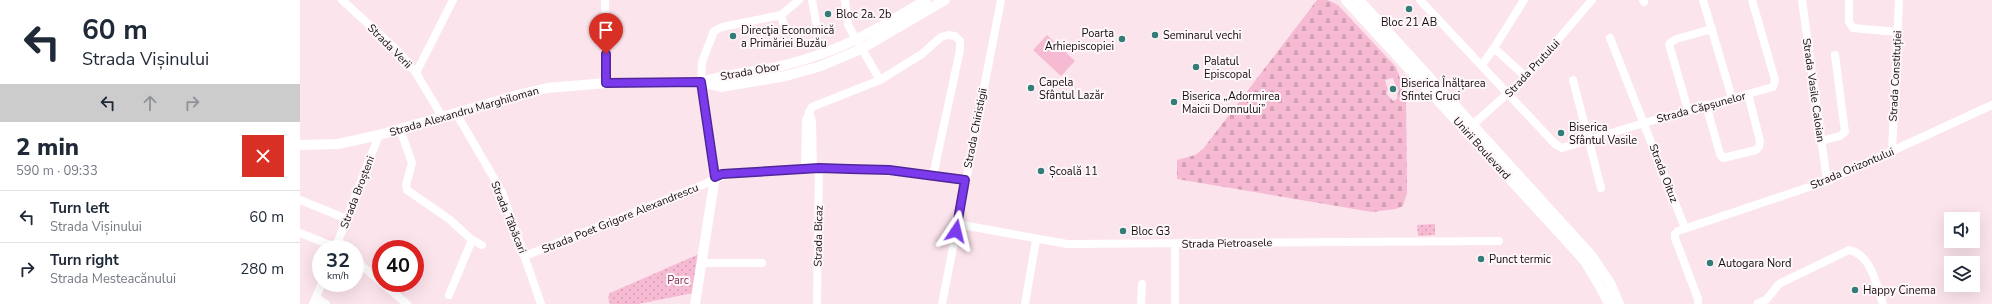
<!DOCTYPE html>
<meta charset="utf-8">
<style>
:root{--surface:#fff;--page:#f2f2f3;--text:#1f2937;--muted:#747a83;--line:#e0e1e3}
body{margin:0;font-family:"Nunito Sans",sans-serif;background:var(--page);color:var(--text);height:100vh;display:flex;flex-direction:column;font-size:15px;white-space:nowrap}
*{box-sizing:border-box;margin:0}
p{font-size:13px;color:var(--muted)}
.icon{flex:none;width:22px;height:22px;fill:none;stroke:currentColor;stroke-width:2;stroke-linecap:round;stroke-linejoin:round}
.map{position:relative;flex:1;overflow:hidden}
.details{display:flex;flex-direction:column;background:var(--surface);width:300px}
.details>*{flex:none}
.guide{background:#fff;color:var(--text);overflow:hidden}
.fabs{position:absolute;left:1644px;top:212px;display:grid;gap:8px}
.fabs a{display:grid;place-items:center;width:36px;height:36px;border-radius:0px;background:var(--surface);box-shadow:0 4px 16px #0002;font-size:20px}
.speed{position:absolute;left:12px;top:240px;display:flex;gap:8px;font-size:20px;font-weight:700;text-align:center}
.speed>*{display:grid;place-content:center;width:52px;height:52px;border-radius:50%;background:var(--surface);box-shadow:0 4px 16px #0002;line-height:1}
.speed small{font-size:10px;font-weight:400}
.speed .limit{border:6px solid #d22;background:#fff;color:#111}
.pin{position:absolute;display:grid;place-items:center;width:34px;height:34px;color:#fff;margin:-41px -17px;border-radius:50% 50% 50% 0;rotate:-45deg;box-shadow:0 0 4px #0007}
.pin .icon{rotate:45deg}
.me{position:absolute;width:44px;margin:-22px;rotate:10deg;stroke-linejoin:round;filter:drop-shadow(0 0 3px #0008)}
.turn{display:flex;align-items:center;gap:14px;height:84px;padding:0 16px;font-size:18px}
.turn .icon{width:52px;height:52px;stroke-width:2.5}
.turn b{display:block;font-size:28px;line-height:34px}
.lanes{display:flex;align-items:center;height:38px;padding:0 16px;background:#0003;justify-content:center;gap:20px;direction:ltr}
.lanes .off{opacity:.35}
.round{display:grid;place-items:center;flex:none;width:42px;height:42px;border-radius:0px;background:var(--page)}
.head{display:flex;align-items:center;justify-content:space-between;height:68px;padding:0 16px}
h1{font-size:24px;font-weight:800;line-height:30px}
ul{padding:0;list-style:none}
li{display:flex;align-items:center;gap:12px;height:52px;padding:0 16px;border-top:1px solid var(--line)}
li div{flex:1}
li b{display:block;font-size:15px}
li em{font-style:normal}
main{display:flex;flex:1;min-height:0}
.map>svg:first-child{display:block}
.grass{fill:url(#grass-dots)}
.cemetery{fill:url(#cemetery-stones);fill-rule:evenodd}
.garden{fill:#f6bbd3}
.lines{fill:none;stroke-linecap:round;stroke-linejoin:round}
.minor{stroke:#fff;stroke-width:8}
.major{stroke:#fff;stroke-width:10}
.route-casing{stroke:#51269a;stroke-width:10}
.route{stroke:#7c3aed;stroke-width:7}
.poi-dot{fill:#347c78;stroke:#fdf7f9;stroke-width:1.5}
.labels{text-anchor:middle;stroke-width:4;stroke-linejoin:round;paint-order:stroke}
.poi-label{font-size:11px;fill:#150c10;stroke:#fdf7f9;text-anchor:start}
.street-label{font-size:11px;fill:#150c10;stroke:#fdf7f9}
.park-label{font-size:11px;fill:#852f5a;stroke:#fdf7f9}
</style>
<main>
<section class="details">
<div class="guide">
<div class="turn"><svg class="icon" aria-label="left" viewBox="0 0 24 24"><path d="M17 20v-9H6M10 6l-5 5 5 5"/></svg><div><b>60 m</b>Strada Vișinului</div></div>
<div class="lanes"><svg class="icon" aria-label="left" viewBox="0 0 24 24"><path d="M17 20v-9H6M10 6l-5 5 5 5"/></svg><svg class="icon off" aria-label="ahead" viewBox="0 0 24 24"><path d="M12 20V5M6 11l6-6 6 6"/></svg><svg class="icon off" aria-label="right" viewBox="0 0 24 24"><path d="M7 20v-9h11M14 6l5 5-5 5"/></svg></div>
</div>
<div class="head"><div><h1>2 min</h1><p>590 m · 09:33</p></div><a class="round" style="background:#d93025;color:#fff"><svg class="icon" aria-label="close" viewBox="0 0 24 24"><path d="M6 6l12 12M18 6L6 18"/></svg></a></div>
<ul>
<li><svg class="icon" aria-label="left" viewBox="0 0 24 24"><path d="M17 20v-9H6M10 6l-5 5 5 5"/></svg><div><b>Turn left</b><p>Strada Vișinului</p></div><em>60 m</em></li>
<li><svg class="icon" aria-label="right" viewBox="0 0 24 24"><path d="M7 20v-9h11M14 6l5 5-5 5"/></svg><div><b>Turn right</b><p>Strada Mesteacănului</p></div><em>280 m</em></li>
</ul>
</section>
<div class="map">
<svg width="1692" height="304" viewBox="0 0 1692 304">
<defs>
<pattern id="grass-dots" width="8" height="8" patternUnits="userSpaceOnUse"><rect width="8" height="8" fill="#f6bbd3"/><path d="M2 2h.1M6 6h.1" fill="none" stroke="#d2a0b4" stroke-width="1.8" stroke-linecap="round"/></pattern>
<pattern id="cemetery-stones" width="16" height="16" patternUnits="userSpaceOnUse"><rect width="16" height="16" fill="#f6bbd3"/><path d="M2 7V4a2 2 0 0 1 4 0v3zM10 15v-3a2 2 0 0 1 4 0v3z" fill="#d2a0b4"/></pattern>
</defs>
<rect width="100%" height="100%" fill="#fce4ed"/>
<g class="grass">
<path d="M1135 224V235L1118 236 1117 225Z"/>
<path d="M399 254 393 293 338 304H310L308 297 310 293Z"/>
</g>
<path class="cemetery" d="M1017 0H1028L1038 5 1096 67 1106 96 1107 193 1103 206 1096 209 1072 212 877 179V160L895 155 903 149ZM1093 78 1096 87 1099 91 1097 94V99L1093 101 1086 93 1088 90 1085 80Z"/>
<path class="garden" d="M747 35 775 61 761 76 733 50Z"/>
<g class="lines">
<g class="minor">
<path d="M42 0 100 53 116 73 143 118"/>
<path d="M305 0 306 83"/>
<path d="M512 0 516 22"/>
<path d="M545 0 548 25 580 80"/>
<path d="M1120 0 1255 144 1262 148 1344 123 1473 87 1475 80 1452 0"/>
<path d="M1343 0 1344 2"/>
<path d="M1403 0 1432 98"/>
<path d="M1502 0 1527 181"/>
<path d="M1549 0V22L1553 28 1597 32"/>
<path d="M481 15 484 26"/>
<path d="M1310 38 1385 228"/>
<path d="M1194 48 1226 77"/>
<path d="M1182 65 1194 48 1224 0"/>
<path d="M116 73 153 0"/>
<path d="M1273 80 1301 188"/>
<path d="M401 82 402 62 414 31 422 27 481 15 499 0"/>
<path d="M1406 105 1420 154 1423 158 1456 150 1459 147 1460 141 1448 94"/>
<path d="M1388 110 1369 44 1376 39 1412 29"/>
<path d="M509 112 512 121 513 169"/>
<path d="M156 113 202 192 241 304"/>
<path d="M100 129 112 163 106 185 107 190 149 219 172 240 182 245"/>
<path d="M1168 129 1226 77 1292 0"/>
<path d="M1521 141 1540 136 1545 132 1535 55"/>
<path d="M1592 151 1599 0"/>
<path d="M505 169 506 120 512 107 580 80 622 54 641 37 648 35 655 36 660 41V50L633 176"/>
<path d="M0 200 47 219"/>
<path d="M657 224 767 244 1199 241"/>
<path d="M0 233 40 249"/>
<path d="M35 249 79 135"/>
<path d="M225 256 405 184C425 171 449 173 472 171 540 167 598 170 665 180"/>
<path d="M55 260 81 282"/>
<path d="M402 263H462"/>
<path d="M82 283 107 304"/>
<path d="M149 295 172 240"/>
<path d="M16 298 26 304"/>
<path d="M1458 303 1466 300 1479 284 1549 250C1572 255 1576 285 1583 304"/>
<path d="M13 304 22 283"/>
<path d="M517 304 519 168"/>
<path d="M642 304 701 0"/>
<path d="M725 304 736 240"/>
<path d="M841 304 842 284"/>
<path d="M875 304V244"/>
<path d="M1398 304V299L1375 238V234L1378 231 1527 181 1692 105"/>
</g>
<g class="major">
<path d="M1046 0 1284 260 1301 288 1309 304"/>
<path d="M1059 0 1291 255 1310 283 1319 304"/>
<path d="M401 82C429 73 458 72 485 65 541 51 578 29 626 0"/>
<path d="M0 145 38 144 79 135 222 94 247 88 306 83 401 82 421 87 486 76 521 66 561 49 645 0"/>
<path d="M395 304 415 177 401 82"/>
</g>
</g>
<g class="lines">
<defs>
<path id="route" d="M306 54V83L401 82 415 177 422 174 519 168 550 169 589 170 665 180 656 231"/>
</defs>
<use href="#route" class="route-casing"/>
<use href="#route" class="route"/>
</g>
<g class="poi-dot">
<circle cx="1109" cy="9" r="4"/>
<circle cx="528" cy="14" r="4"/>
<circle cx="855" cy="35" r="4"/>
<circle cx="433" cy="36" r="4"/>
<circle cx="822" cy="39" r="4"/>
<circle cx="896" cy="67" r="4"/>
<circle cx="731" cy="88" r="4"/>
<circle cx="1093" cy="89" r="4"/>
<circle cx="874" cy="102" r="4"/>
<circle cx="1261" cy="133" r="4"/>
<circle cx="741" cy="171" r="4"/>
<circle cx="823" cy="231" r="4"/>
<circle cx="1181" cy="259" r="4"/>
<circle cx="1410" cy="263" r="4"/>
<circle cx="1555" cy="290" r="4"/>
</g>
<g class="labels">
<g class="poi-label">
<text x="536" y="18">Bloc 2a. 2b</text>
<text x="1109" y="26" text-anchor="middle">Bloc 21 AB</text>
<text x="441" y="34">Direcţia Economică<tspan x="441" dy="13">a Primăriei Buzău</tspan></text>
<text x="814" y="37" text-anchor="end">Poarta<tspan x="814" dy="13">Arhiepiscopiei</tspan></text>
<text x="863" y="39">Seminarul vechi</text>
<text x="904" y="65">Palatul<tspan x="904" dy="13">Episcopal</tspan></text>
<text x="739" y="86">Capela<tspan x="739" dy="13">Sfântul Lazăr</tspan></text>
<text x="1101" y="87">Biserica Înălțarea<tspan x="1101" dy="13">Sfintei Cruci</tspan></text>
<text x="882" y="100">Biserica „Adormirea<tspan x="882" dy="13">Maicii Domnului”</tspan></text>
<text x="1269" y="131">Biserica<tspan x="1269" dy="13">Sfântul Vasile</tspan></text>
<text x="749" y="175">Școală 11</text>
<text x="831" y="235">Bloc G3</text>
<text x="1189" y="263">Punct termic</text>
<text x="1418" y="267">Autogara Nord</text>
<text x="1563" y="294">Happy Cinema</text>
</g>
<g class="street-label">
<text transform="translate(90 46) rotate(45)" y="4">Strada Verii</text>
<text transform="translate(1232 68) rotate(-47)" y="4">Strada Prutului</text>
<text transform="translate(450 71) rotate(-10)" y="4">Strada Obor</text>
<text transform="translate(1595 76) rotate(-87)" y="4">Strada Constituției</text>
<text transform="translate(1514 90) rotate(82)" y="4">Strada Vasile Caloian</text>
<text transform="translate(1401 107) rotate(-15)" y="4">Strada Căpșunelor</text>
<text transform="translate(164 111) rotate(-16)" y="4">Strada Alexandru Marghiloman</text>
<text transform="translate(675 128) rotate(-79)" y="4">Strada Chiristigii</text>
<text transform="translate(1182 148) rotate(48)" y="4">Unirii Boulevard</text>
<text transform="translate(1552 168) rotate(-23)" y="4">Strada Orizontului</text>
<text transform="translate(1364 173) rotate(69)" y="4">Strada Oituz</text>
<text transform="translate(57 192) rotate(-69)" y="4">Strada Broșteni</text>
<text transform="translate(209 217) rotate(68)" y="4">Strada Tăbăcari</text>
<text transform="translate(320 218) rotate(-22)" y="4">Strada Poet Grigore Alexandrescu</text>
<text transform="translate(518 236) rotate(-89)" y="4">Strada Bicaz</text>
<text transform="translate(927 243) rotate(-1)" y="4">Strada Pietroasele</text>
</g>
<g class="park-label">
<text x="378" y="284">Parc</text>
</g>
</g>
</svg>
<div class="fabs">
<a><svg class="icon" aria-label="sound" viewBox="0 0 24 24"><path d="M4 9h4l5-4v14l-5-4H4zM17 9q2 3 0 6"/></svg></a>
<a><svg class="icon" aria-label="layers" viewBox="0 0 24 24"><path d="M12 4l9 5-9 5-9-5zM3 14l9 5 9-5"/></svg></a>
</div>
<div class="speed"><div>32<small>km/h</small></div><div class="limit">40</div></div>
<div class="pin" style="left:306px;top:54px;background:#d93025"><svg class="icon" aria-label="arrive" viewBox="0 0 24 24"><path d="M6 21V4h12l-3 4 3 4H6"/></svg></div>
<svg class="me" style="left:656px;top:231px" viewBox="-20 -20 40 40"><path d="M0-17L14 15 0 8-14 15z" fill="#7c3aed" stroke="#fff" stroke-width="4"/></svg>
</div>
</main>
